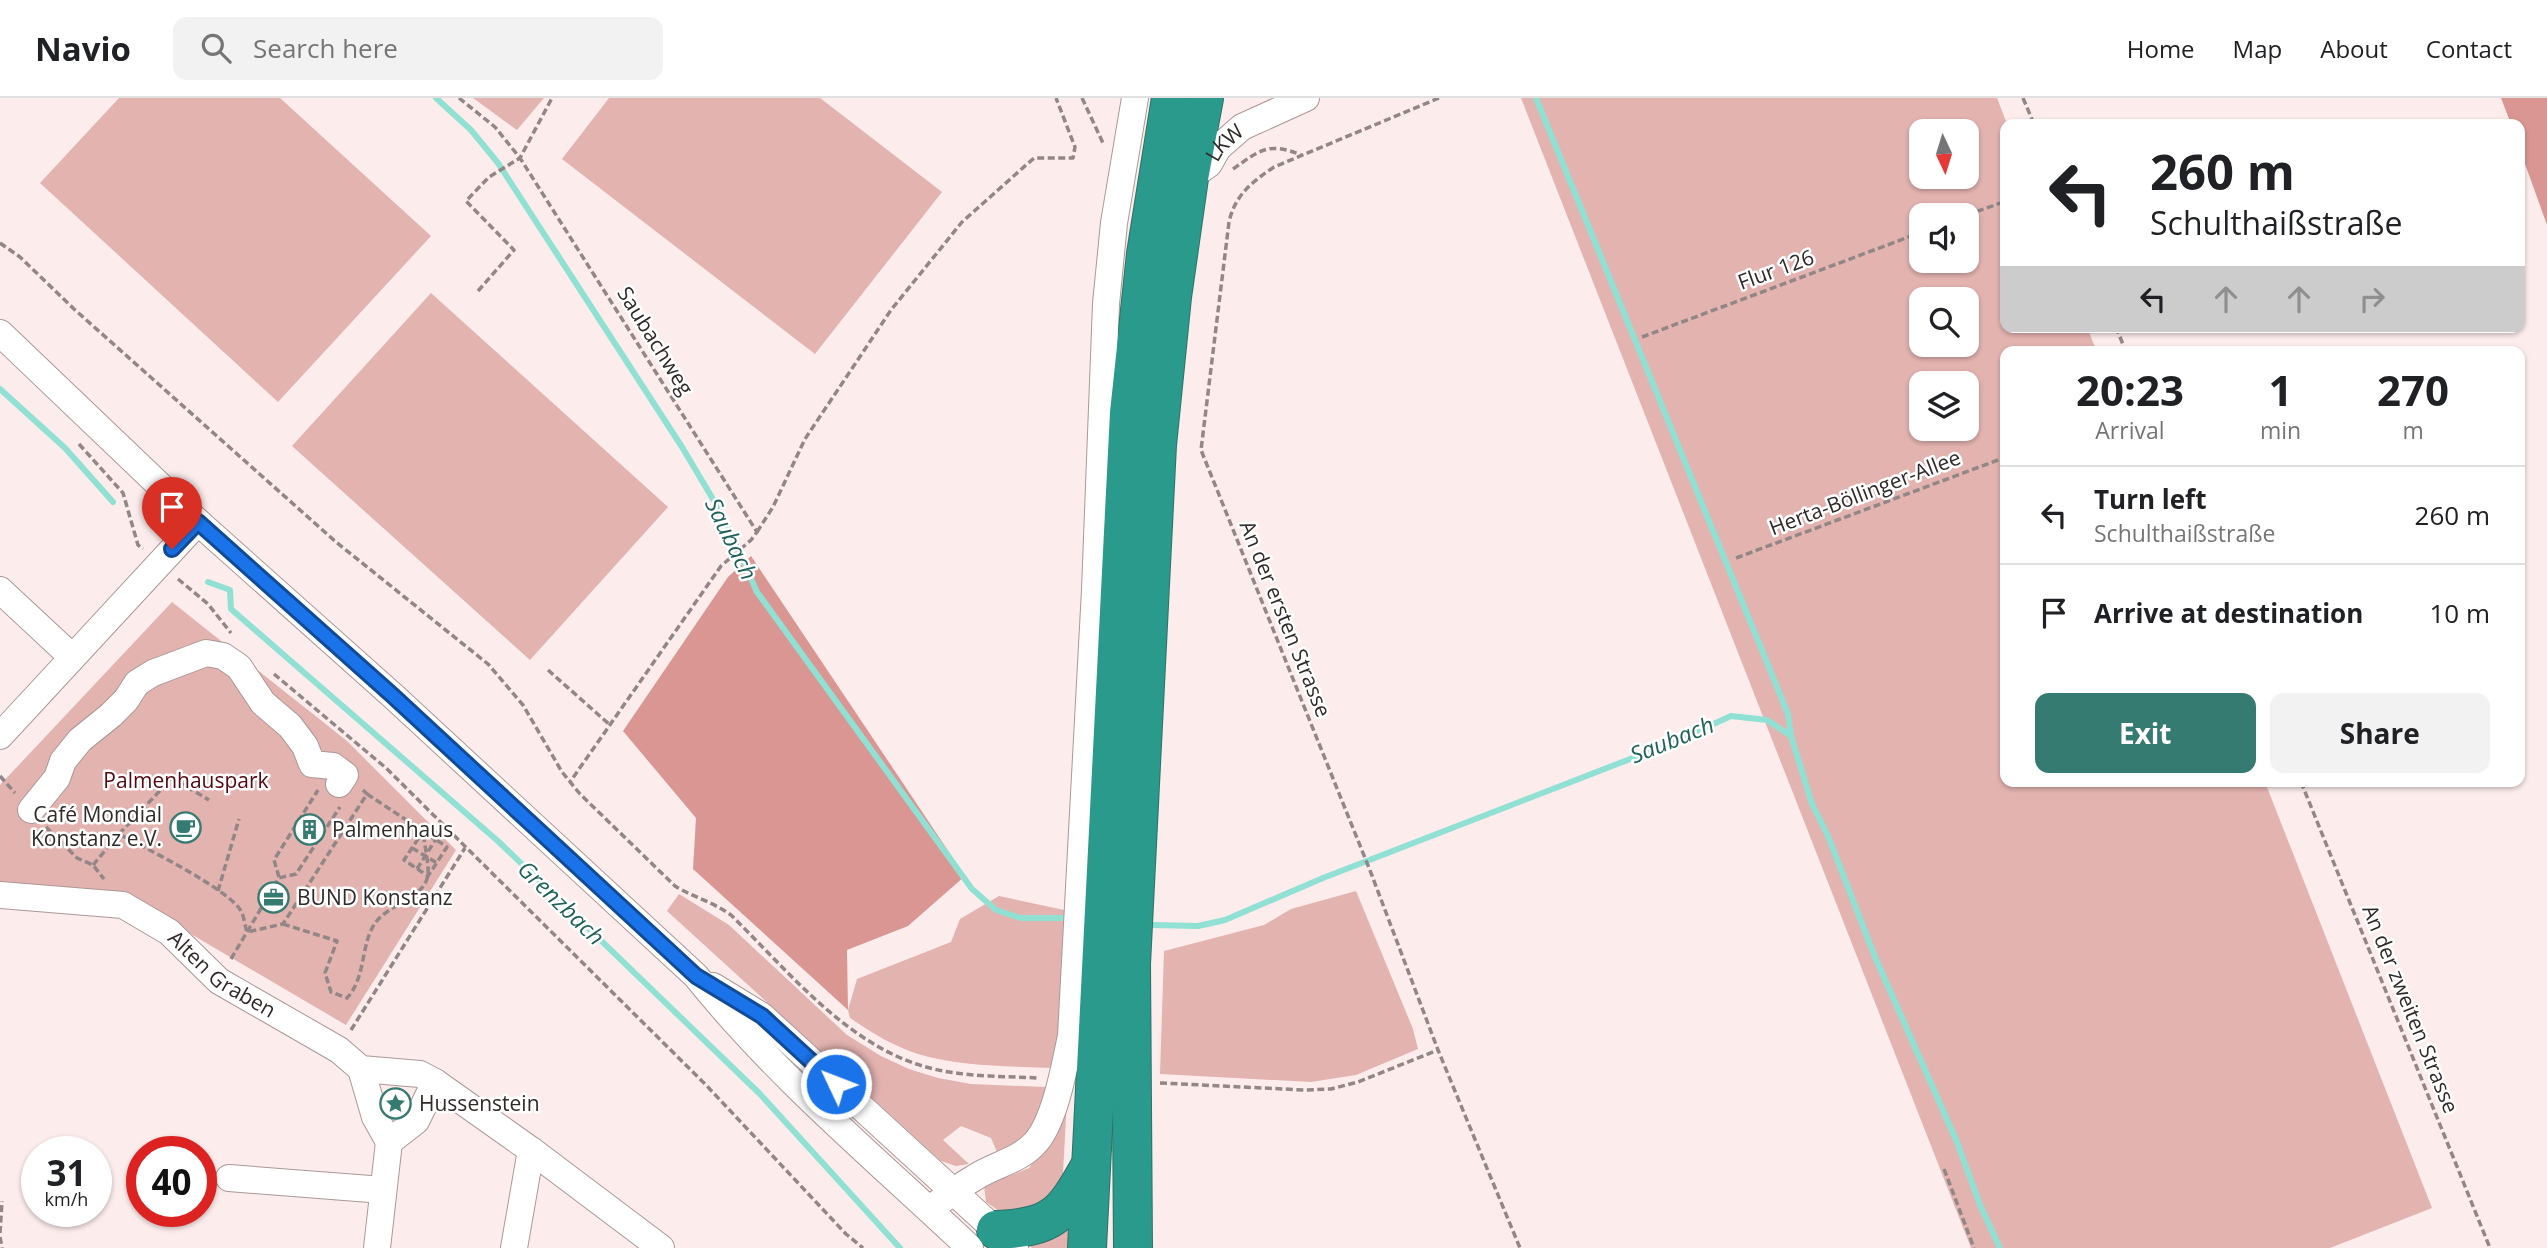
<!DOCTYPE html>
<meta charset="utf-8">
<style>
:root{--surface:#fff;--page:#f2f2f2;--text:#202124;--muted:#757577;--line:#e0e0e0;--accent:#367b71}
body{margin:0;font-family:"Open Sans",sans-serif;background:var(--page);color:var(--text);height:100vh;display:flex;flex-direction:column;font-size:26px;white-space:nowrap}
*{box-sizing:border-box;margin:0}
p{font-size:23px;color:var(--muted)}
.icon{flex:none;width:38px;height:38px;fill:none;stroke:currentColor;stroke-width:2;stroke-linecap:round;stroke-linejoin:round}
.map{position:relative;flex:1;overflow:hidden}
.drawer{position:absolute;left:2000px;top:248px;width:525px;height:441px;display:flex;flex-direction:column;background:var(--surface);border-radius:14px;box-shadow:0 2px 5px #0004}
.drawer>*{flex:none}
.guide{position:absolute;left:2000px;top:21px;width:525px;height:214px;border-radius:14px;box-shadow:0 2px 5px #0004;background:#fff;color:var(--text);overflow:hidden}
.needle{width:46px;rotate:176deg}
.buttons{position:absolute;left:1909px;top:21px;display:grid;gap:14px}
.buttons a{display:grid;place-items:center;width:70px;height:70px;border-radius:14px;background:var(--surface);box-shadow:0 2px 5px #0004;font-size:35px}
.speed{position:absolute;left:21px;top:1038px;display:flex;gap:14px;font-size:35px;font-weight:700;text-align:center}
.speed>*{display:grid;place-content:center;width:91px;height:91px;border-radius:50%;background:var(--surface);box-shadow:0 2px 5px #0004;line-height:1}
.speed small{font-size:18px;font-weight:400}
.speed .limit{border:10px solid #d22;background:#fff;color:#111}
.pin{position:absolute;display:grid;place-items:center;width:60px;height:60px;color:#fff;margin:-72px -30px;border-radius:50% 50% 50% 0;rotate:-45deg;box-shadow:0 0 7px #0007}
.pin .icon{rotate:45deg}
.me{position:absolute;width:77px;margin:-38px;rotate:313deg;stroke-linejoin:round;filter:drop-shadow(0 0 5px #0008)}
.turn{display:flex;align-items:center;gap:24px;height:147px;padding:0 35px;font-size:32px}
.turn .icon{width:91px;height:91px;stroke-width:2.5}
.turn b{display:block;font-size:49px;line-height:60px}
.lanes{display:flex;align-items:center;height:66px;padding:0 35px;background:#0003;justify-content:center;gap:35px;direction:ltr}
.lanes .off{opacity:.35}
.eta{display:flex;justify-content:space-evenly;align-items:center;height:119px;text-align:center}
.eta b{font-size:42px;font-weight:700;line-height:49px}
.button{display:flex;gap:14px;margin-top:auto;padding:14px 35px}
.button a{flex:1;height:80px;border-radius:14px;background:var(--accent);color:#fff;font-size:28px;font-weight:700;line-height:80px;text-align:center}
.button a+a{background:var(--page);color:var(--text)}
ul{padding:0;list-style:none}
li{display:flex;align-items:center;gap:21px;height:98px;padding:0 35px;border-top:2px solid var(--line)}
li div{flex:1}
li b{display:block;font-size:26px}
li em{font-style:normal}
header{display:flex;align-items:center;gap:42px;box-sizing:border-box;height:98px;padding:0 35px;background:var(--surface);border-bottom:2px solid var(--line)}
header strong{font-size:33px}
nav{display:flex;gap:38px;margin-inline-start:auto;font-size:24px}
.search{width:490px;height:63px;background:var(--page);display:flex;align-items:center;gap:18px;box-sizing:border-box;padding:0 24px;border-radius:14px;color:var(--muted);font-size:26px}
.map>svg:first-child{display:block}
.green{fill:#e3b3b0;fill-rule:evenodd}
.forest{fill:#da9692}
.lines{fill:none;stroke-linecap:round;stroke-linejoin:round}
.stream{stroke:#90e1d3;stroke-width:6}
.minor-casing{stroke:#ab9897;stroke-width:28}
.highway-casing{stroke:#2c7269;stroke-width:40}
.path{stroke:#928786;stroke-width:3.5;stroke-dasharray:7 3.5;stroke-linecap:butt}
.minor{stroke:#fff;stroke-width:26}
.highway{stroke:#2a9a8c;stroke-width:38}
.route-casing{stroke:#114b97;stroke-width:18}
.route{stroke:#1a73e8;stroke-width:12}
.labels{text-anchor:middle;stroke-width:5;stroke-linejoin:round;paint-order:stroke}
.street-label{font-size:21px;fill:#302928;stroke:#fff}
.park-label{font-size:21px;fill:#57050e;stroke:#fff}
.poi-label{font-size:21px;fill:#302928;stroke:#fff;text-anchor:start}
.water-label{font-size:23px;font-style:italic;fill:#1f6158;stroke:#fff}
</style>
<header>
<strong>Navio</strong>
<div class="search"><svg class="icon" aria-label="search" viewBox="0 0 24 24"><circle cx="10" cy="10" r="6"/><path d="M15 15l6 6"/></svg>Search here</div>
<nav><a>Home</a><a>Map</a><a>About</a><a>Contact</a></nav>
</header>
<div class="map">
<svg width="2547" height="1150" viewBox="0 0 2547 1150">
<rect width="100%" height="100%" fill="#fceceb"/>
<g class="green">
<path d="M119 0H280L431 138 278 304 40 85Z"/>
<path d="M473 0H544L517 32Z"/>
<path d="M609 0H820L942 94 815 256 562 61Z"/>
<path d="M1521 0H1997L2007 26H2006V229H2087L2097 254H2006V684H2265L2432 1110 2330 1150H1971ZM1922 33H1967V79H1922ZM1922 117H1967V163H1922ZM1922 201H1967V247H1922ZM1922 285H1967V331H1922Z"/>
<path d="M431 195 668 409 530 562 292 348Z"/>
<path d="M172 504 347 643 456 752 346 927 133 802 0 797V687Z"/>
<path d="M1356 793 1413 931 1418 951 1356 977 1311 984 1160 976 1164 853 1264 827 1291 811Z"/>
<path d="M679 796 729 827 847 937 881 958 909 971 938 980 971 986 1046 989C1036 1027 1035 1037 997 1054L991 1040 961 1028 943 1042 969 1066 956 1068 941 1063 667 813Z"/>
<path d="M999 798 1069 813 1063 932 1054 970C1010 968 961 969 918 956 893 948 872 935 850 920L848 912 857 881 951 844 960 821Z"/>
<path d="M1067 1000 1062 1094 1009 1120 986 1104 984 1088 1029 1070 1052 1036Z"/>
<path d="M1073 1115 1074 1150H1032L1024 1142Z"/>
</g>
<g class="forest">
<path d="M2501 0H2547V127L2520 52V26H2511Z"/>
<path d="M751 458 965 778 908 828 847 852 848 912 693 771 696 720 623 633 728 479Z"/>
</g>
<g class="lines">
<g class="stream">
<path d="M436 0 471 32 498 65 682 349 723 418 757 494 972 791 996 812 1021 820H1069"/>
<path d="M1536 0 1788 616 1791 638 1812 706 1828 738 1875 859 1957 1044 1980 1107 2000 1150"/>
<path d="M0 291 65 350 113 404"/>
<path d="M208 484 230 492 231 511 499 744 760 996 900 1150"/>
<path d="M1152 827 1198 828 1225 822 1323 780 1674 644 1731 618 1767 622 1791 638"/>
</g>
<defs>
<g id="minor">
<path id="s1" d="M1189 80 1209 66 1218 50 1242 29 1306 0"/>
<path d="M0 235 198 424 392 597 696 878C776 978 877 1062 970 1150"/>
<path d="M0 492 72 559"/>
<path d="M0 638 198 424"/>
<path d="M31 712 57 680 63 663 80 642 111 617 126 602 137 585 153 575 206 555 223 558 239 569 263 605 290 628 305 648 312 666 333 668 345 677 339 686"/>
<path id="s2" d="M0 797 123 807 169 834 219 883 339 952 361 971 420 976 435 984 531 1052 661 1150"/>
<path d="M713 888 762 918 1015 1150"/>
<path d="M361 971 375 1019 389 1044 377 1150"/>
<path d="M389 1044 416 1023 435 984"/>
<path d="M229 1080 383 1092"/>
<path d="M929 1111C945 1101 958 1089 974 1080 993 1067 1019 1063 1035 1045 1055 1024 1065 966 1071 938L1095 492 1106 206 1114 125 1135 0"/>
<path d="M514 1150 531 1052"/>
</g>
<g id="highway">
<path d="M996 1132C1053 1129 1062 1118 1089 1070"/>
<path d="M1087 1150 1129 315 1146 156 1171 0"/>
<path d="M1133 1150 1131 866 1157 347 1172 199 1189 80 1204 0"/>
</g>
</defs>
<use href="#minor" class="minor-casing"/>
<use href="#highway" class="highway-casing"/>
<g class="path">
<path d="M459 0 495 29 520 60 757 434 751 442 721 468 570 684"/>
<path d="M1082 0 1103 45"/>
<path d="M1439 0 1274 69C1252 84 1235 97 1229 124L1201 352 1371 775 1438 952 1520 1150"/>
<path d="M2023 0 2034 26"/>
<path d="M1233 71C1259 53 1268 43 1301 57"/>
<path d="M1967 117 2006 103"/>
<path d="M0 145 20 159 74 211 336 444 488 566 523 607 562 674 580 696 675 788C693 799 713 804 731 817 788 873 847 947 926 969 962 979 1001 978 1038 980"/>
<path d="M478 193 514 152 466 103 489 79 520 60 552 0"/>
<path d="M2116 229 2126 254"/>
<path d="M1642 239 1922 134"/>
<path d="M79 346 123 395 138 447 143 451"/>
<path d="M757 434 773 409 805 341 891 212 962 124 1034 60H1073L1075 49 1056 0"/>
<path d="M1736 460 2006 359"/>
<path d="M178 481 208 506 231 535"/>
<path d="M548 572 610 627"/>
<path d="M274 576 386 670 706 987 846 1136 863 1150"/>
<path d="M0 678 15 695"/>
<path d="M2301 684 2490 1150"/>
<path d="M367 696 447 749 428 778 404 762 422 735"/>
<path d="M46 729 77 760 93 767 104 781"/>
<path d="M119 736 172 680 209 702"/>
<path d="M412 750 437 765"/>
<path d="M93 767 119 736C143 749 229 791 241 813 244 818 245 828 247 834L283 826 367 696 363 692"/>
<path d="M417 771 436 741"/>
<path d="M279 779 274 762 318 692"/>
<path d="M218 793 239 721"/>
<path d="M283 826 337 843 325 875 331 894 347 900C367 878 360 845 376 824 389 806 424 801 428 777 429 766 424 745 423 733"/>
<path d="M231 861 279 780 296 776 340 709"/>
<path d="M351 932 465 750"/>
<path d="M1160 985 1304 992 1331 991 1358 984 1438 952"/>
<path d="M1944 1071 1974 1150"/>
<path d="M0 1135 2 1103"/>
<path d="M0 1139 2 1150"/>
</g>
<use href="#minor" class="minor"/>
<use href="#highway" class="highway"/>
</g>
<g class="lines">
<defs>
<path id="route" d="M172 451 198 424 392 597 696 878 762 918 836 986"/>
</defs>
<use href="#route" class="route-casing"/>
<use href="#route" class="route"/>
</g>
<defs>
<symbol id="cafe-ring" viewBox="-11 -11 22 22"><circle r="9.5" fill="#fff" stroke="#367b71" stroke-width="1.5"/><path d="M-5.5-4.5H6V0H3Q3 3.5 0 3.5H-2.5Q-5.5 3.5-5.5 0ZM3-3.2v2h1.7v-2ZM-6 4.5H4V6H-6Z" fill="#367b71"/></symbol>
<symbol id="building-ring" viewBox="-11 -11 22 22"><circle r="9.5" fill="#fff" stroke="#367b71" stroke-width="1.5"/><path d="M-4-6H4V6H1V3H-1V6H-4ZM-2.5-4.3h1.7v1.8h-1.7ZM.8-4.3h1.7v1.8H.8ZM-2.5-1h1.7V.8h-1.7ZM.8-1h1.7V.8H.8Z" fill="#367b71"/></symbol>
<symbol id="office-ring" viewBox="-11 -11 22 22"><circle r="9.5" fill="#fff" stroke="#367b71" stroke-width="1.5"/><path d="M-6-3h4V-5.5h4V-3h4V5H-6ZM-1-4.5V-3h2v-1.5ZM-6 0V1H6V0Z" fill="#367b71"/></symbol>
<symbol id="sight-ring" viewBox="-11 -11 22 22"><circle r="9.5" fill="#fff" stroke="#367b71" stroke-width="1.5"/><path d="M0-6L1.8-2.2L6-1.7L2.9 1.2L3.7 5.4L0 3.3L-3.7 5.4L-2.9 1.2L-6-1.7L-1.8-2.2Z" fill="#367b71"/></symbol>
</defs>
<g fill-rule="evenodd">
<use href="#cafe-ring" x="168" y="712" width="35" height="35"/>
<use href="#building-ring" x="292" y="714" width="35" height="35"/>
<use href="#office-ring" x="256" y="782" width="35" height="35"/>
<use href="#sight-ring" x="378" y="988" width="35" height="35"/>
</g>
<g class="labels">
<g class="street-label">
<text dy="7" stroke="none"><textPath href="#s1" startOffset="51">LKW</textPath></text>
<text transform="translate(1776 172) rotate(-20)" y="7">Flur 126</text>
<text transform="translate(655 243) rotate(58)" y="7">Saubachweg</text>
<text transform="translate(1865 395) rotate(-21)" y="7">Herta-Böllinger-Allee</text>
<text transform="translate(1285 521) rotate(68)" y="7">An der ersten Strasse</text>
<text dy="7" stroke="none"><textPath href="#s2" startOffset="245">Alten Graben</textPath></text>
<text transform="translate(2410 911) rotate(68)" y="7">An der zweiten Strasse</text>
</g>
<g class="park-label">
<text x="186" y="690">Palmenhauspark</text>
</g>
<g class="poi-label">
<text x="162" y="724" text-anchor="end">Café Mondial<tspan x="162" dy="24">Konstanz e.V.</tspan></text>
<text x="332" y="739">Palmenhaus</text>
<text x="297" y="807">BUND Konstanz</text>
<text x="419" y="1013">Hussenstein</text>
</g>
<g class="water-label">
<text transform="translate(731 441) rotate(64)" y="8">Saubach</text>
<text transform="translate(1672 642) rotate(-22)" y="8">Saubach</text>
<text transform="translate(561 805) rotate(44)" y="8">Grenzbach</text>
</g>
</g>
</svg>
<div class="buttons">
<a><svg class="needle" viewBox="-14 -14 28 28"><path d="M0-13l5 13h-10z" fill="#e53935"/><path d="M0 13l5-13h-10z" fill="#757577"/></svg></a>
<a><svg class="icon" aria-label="sound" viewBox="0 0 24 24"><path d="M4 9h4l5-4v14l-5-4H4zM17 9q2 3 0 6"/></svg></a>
<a><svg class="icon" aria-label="search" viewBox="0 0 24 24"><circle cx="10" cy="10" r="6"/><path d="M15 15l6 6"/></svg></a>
<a><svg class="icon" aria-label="layers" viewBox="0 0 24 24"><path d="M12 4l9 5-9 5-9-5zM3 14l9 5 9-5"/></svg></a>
</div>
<div class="speed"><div>31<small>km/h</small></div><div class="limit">40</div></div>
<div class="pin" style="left:172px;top:451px;background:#d93025"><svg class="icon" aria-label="arrive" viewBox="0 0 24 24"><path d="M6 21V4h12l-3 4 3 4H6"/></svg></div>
<svg class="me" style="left:836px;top:986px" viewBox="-20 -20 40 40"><circle r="17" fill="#1a73e8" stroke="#fff" stroke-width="3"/><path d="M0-11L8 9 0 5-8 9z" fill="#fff"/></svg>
<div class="guide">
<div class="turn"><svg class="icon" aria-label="left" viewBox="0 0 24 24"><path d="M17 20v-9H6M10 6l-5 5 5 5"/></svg><div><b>260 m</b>Schulthaißstraße</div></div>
<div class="lanes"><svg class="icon" aria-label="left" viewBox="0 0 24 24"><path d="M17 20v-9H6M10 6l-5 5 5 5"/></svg><svg class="icon off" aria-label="ahead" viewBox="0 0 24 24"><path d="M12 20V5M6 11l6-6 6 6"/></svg><svg class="icon off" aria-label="ahead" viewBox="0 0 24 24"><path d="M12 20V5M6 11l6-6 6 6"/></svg><svg class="icon off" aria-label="right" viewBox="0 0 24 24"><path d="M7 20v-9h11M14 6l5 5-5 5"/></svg></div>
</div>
<section class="drawer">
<div class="eta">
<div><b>20:23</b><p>Arrival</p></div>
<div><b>1</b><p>min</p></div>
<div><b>270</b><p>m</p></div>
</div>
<ul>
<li><svg class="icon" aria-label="left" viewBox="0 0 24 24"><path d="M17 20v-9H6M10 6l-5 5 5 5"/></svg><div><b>Turn left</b><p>Schulthaißstraße</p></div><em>260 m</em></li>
<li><svg class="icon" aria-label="arrive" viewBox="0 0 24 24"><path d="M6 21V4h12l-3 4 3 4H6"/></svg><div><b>Arrive at destination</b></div><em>10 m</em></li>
</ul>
<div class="button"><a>Exit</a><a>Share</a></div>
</section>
</div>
